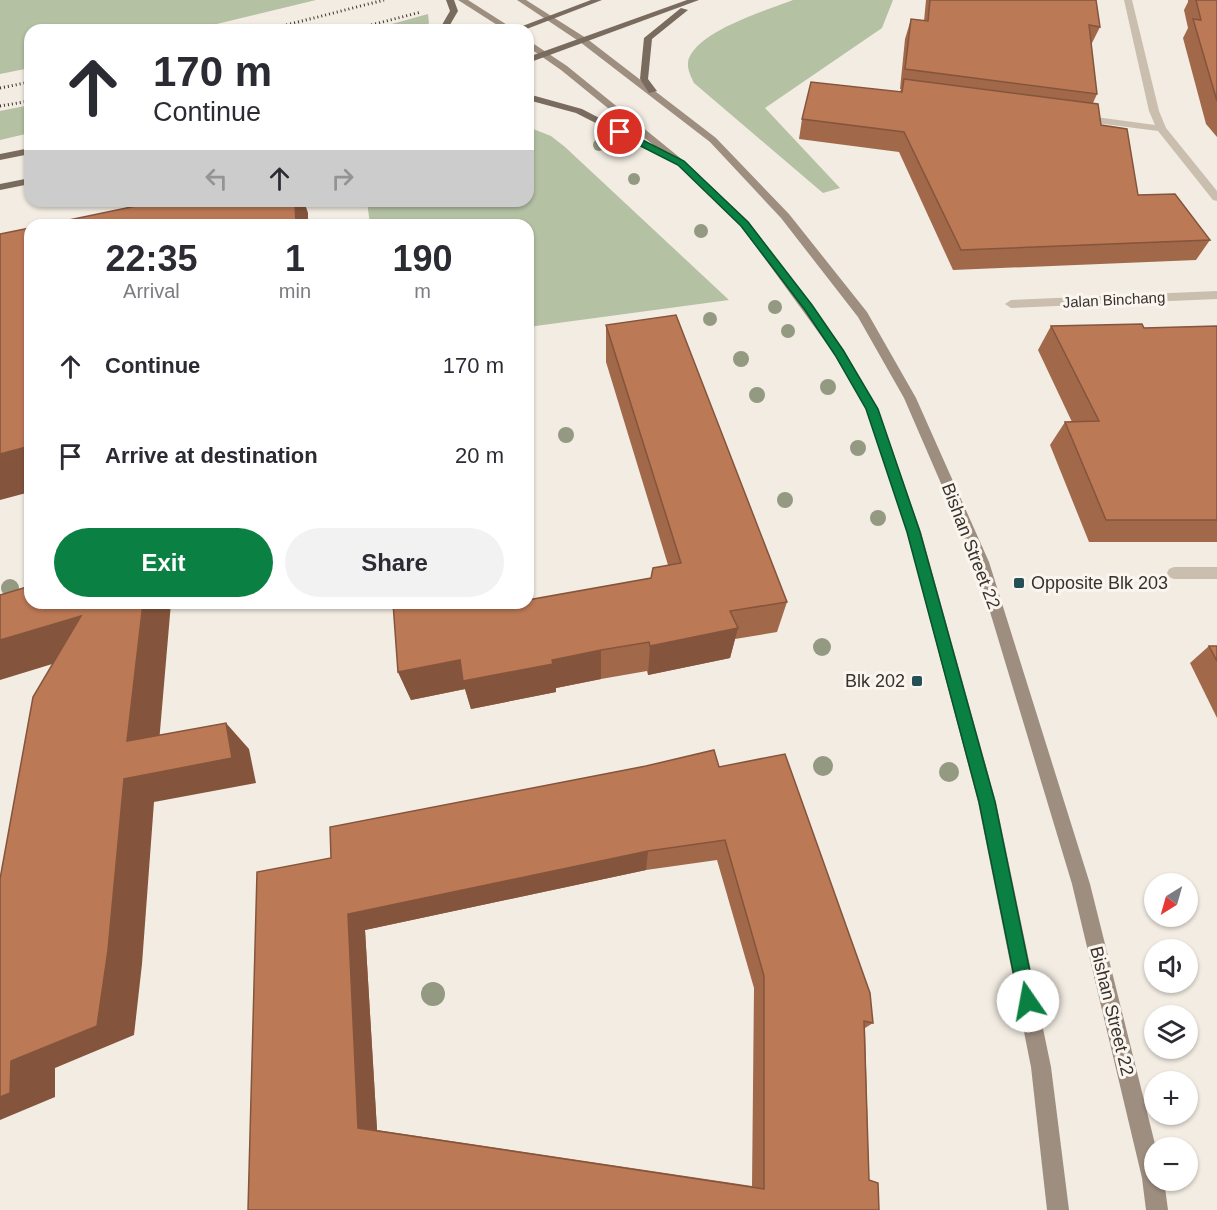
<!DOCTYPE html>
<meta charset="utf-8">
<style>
:root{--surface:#fff;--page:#f2f2f3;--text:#2b2b33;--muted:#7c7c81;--accent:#0b8043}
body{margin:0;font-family:Helvetica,sans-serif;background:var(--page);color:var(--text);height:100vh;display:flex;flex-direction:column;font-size:22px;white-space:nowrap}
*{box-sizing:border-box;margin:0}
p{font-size:20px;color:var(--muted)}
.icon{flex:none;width:33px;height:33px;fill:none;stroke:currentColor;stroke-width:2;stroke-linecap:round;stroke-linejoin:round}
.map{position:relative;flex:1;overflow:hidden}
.details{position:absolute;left:24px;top:219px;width:510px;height:390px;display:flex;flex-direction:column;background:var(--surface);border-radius:18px;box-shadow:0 2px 4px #0004}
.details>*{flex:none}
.guide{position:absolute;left:24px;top:24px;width:510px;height:183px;border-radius:18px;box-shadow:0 2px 4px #0004;background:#fff;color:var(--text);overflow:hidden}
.needle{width:39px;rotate:217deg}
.fabs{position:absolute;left:1144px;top:873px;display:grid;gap:12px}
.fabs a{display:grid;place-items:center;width:54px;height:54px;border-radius:50%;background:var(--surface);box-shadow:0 2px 4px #0004;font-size:30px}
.pin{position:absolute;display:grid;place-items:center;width:51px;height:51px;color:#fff;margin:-26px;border:3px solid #fff;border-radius:50%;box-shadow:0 2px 6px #0007}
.me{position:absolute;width:66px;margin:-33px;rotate:348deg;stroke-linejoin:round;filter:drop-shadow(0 0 4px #0008)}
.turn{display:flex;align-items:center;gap:21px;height:126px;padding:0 30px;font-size:27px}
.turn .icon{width:78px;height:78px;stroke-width:2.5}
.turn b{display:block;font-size:42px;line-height:51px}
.lanes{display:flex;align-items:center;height:57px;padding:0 30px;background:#0003;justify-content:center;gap:30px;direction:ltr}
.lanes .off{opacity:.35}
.eta{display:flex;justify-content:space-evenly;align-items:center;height:102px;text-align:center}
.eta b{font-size:36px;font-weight:700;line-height:42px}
.cta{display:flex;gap:12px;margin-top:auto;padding:12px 30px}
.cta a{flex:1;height:69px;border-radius:36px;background:var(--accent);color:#fff;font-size:24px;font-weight:700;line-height:69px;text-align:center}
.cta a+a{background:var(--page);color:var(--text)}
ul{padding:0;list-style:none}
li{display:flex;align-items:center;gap:18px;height:90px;padding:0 30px}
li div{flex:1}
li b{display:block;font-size:22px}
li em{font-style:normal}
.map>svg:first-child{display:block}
.green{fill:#b4c1a3}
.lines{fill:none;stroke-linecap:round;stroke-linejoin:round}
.street{fill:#cabeaf;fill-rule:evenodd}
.secondary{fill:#9e8e80;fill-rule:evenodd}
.primary{fill:#7a6b5f;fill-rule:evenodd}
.rail{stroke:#39322c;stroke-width:3;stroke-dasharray:1 3;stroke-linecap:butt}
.tree{fill:#939a81}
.wall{fill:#a2684a;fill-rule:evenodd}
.shaded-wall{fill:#84553c}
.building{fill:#bc7956;stroke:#84553c;stroke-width:1.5;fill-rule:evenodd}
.route{fill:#0b8043;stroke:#07532c;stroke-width:1.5}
.poi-dot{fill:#255058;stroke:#faf6ef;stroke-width:2}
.labels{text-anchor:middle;stroke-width:6;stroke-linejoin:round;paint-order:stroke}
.far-street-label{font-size:15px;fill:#39322c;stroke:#faf6ef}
.street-label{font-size:18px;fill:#39322c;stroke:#faf6ef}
.poi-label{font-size:18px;fill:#39322c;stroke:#faf6ef;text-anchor:start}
</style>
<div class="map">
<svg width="1217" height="1210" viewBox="0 0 1217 1210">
<rect width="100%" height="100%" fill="#f2ece2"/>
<g class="green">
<path d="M0 0H316L192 30H30V68L0 74Z"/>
<path d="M793 0H893L882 28 765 108 840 188 823 193 694 83C690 75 685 65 690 56 704 29 765 11 793 0Z"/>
<path d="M428 14 429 23 422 30H370Z"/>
<path d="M30 105V133L0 140V111Z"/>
<path d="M528 127 551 136 565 147 729 300 528 327V225H370L367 201H528Z"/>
</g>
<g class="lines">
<g class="street">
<path d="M1124 0H1132L1159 111 1166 128 1217 191V201L1213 200 1158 131 1081 121 1076 118 1081 115 1155 125 1149 111Z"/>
<path d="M1217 291V299L1011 308 1005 304 1011 300Z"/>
<path d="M1174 567H1217V579H1174L1169 577 1167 573 1169 569Z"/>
</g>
<g class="secondary">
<path d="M458 0H468L515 30H505Z"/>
<path d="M517 0H526L586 38 716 138 789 214 867 312 916 398 989 562 1090 884 1156 1148 1155 1180H1164L1168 1210H1146L1142 1178 1072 884 975 562 904 398 858 317 781 218 710 142 580 42Z"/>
<path d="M528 40 567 66 684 161 749 222 844 350 878 409 921 532 996 802 1051 1067 1069 1210H1047L1031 1067 978 802 907 532 866 409 835 355 741 226 678 165 561 70 528 47Z"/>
</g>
<g class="primary">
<path d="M446 0H454L458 11 447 30H439L450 11Z"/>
<path d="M591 0H602L524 30H512Z"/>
<path d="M687 0H699L528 63V57Z"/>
<path d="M681 8 688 10 652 39 648 79 657 91 649 93 640 79 644 38Z"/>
<path d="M528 94 582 109 686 163 678 165 576 113 528 100Z"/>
<path d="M30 148V154L0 160V154Z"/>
<path d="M30 178V184L0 190V184Z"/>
</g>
<g class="rail">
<path d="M267 30 384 0"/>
<path d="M352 30 421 12"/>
<path d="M0 88 30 82"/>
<path d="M0 106 30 101"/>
</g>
</g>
<g class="tree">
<circle cx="599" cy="145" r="6"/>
<circle cx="634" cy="179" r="6"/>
<circle cx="701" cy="231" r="7"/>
<circle cx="775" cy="307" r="7"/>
<circle cx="710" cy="319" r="7"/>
<circle cx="788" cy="331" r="7"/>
<circle cx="741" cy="359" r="8"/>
<circle cx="828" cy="387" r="8"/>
<circle cx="757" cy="395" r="8"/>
<circle cx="566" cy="435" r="8"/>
<circle cx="858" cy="448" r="8"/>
<circle cx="785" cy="500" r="8"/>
<circle cx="878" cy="518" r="8"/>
<circle cx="10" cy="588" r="9"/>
<circle cx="822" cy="647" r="9"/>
<circle cx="823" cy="766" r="10"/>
<circle cx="949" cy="772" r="10"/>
<circle cx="433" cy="994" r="12"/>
</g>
<g class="wall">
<path d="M926 0H1096L1100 27 1091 45 1097 94 1093 103 1101 125 1138 195 1210 240 1196 260 953 270 899 152 799 139 802 119 900 92 901 89H900L905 39 911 19 924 21Z"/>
<path d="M1188 0H1217V137L1206 124 1183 38 1188 28 1184 10 1188 2Z"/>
<path d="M606 325 787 602 777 632 735 639 730 658 648 675 647 671 601 679 556 688V692L471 709 465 689 411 700 398 672 528 603 651 578 668 565 606 362Z"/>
<path d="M1051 326 1144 328 1217 326V542H1089L1050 445 1065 422H1072L1038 350Z"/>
<path d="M1209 646H1217V718L1190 663Z"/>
<path d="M719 767 873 1023 865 1028 869 1180 879 1210H248L331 858ZM717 860 754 988 752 1186 377 1130 365 930 646 870Z"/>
</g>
<g class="shaded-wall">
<path d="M295 201H304L308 213V225H296Z"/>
<path d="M30 446V492L0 500V454Z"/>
<path d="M143 603H171L157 766 127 741Z"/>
<path d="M81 616 111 646 0 680V640Z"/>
<path d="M738 628 730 658 648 675 650 646Z"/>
<path d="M601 650V679L556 688V692L471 709 465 689 411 700 398 672 460 660H552Z"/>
<path d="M226 723 249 749 256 783 154 802 142 964 134 1035 55 1068V1097L0 1120V1097L11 1061 124 779Z"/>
<path d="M648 851 646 870 365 930 377 1130 358 1128 348 914Z"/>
</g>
<g class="building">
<path d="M930 0H1096L1100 27 1089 25 1097 94 905 69 911 19 928 21Z"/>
<path d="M1196 0H1217V101L1193 19 1201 20Z"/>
<path d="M904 79 1098 104 1101 125 1127 129 1138 195 1175 194 1210 240 961 250 904 132 802 119 811 82 902 92Z"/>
<path d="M160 201H295L296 225H45Z"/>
<path d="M30 228V446L0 454V234Z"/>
<path d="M676 315 787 602 730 611 738 628 650 646 649 642 601 650 552 660 553 664 463 681 460 660 398 672 393 603H528V600L651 578 653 568 681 563 606 325Z"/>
<path d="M1142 324 1144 328 1217 326V520H1106L1065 422 1099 421 1051 326Z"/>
<path d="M30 586V603H143L127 741 226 723 232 758 124 779 108 950 97 1026 11 1061 10 1093 0 1097V879L33 697 81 616 0 640V595Z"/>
<path d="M1209 646H1217V661Z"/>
<path d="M714 750 719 767 785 754 870 993 873 1023 864 1021 869 1180 878 1183 879 1210H248L257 872 331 858 330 827 646 766ZM725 840 764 976V1189L358 1128 348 914 648 851Z"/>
</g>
<path class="route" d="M617 130H623L684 161 748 222 812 305 843 350 878 409 920 532 995 802 1036 1001 1034 1007 1028 1010 1021 1007 1019 1001 979 802 907 532 866 409 835 355 805 310 741 226 678 165 617 134Z"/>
<g class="poi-dot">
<rect x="1013" y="577" width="12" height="12" rx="3"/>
<rect x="911" y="675" width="12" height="12" rx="3"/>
</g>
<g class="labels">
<g class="far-street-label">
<text transform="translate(1114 300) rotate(-3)" y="5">Jalan Binchang</text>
</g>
<g class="street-label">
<text transform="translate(971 546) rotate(69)" y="6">Bishan Street 22</text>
<text transform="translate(1112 1011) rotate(76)" y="6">Bishan Street 22</text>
</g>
<g class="poi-label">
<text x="1031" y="589">Opposite Blk 203</text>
<text x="905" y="687" text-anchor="end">Blk 202</text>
</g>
</g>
</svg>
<div class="fabs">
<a><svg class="needle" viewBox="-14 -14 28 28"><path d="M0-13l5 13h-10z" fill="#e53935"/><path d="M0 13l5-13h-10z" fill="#7c7c81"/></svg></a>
<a><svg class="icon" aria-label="sound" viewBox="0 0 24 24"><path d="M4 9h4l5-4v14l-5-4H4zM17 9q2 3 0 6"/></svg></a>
<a><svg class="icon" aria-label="layers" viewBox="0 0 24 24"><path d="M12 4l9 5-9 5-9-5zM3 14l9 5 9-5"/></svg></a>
<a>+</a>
<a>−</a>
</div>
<div class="pin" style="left:620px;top:132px;background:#d93025"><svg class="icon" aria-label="arrive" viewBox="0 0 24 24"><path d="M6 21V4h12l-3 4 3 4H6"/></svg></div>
<svg class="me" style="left:1028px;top:1001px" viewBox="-20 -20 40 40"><circle r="19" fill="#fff"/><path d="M0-13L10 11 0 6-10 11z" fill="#0b8043"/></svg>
<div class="guide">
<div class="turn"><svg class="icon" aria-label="ahead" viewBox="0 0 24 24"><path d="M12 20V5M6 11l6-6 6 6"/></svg><div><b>170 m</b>Continue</div></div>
<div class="lanes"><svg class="icon off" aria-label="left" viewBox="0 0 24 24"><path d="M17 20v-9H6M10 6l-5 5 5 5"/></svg><svg class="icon" aria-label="ahead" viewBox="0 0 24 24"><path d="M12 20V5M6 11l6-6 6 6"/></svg><svg class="icon off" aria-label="right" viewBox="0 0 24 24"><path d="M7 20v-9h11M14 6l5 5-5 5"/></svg></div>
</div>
<section class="details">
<div class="eta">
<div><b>22:35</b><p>Arrival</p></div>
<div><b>1</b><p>min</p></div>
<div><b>190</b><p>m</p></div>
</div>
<ul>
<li><svg class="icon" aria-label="ahead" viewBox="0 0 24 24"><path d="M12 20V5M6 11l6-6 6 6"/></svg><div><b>Continue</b></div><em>170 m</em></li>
<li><svg class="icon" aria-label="arrive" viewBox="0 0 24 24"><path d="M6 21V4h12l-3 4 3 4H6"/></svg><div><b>Arrive at destination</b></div><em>20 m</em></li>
</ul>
<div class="cta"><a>Exit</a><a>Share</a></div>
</section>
</div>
